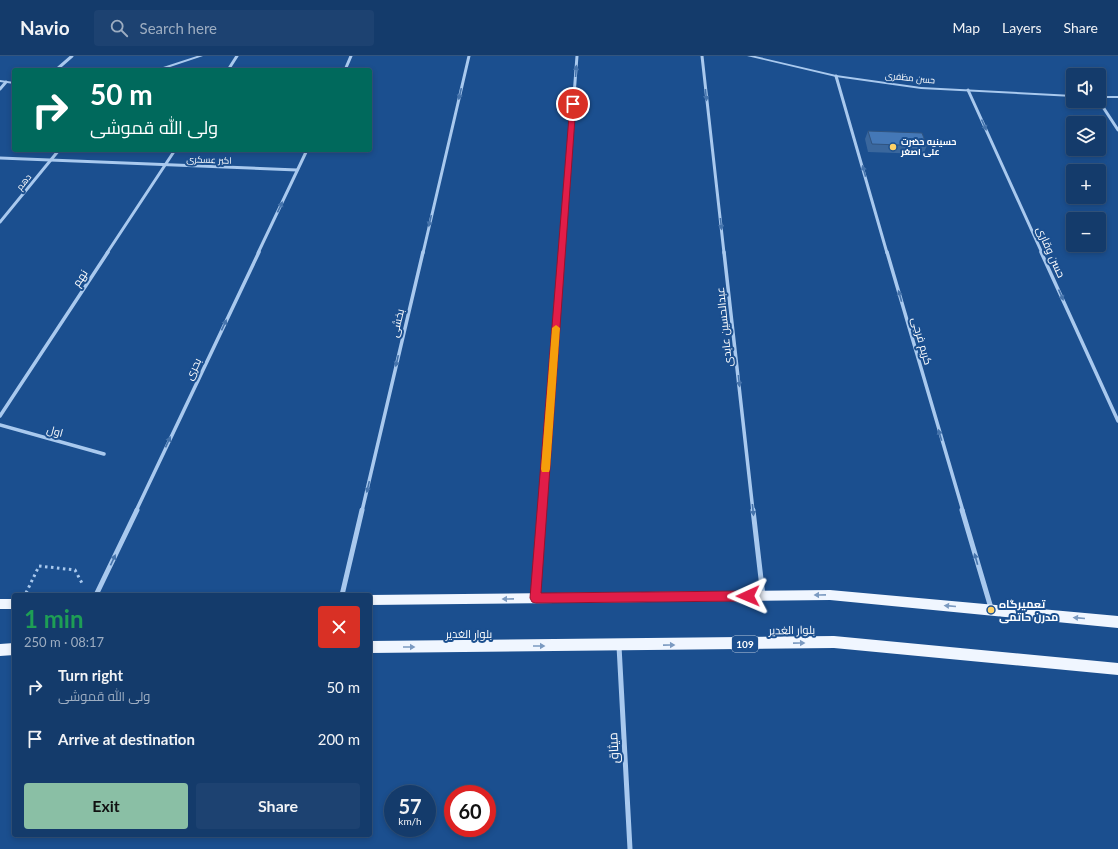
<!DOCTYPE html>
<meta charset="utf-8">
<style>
:root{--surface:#143b6b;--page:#1d4271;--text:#f1f3f6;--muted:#9dadc1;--line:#33557e;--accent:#8abfa5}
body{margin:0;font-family:Lato,Cairo,sans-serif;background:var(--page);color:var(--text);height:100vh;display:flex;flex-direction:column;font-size:15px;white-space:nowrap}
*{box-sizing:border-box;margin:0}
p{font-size:13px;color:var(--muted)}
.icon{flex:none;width:22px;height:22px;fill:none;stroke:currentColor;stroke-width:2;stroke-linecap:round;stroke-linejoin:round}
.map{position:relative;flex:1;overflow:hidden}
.panel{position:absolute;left:12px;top:537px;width:360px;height:244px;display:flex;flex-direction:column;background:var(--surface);border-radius:4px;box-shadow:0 2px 6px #0003,0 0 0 1px var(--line)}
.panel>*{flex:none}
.banner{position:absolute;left:12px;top:12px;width:360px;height:84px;border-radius:4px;box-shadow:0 2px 6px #0003,0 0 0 1px var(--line);background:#00695c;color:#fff;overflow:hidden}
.tools{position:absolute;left:1066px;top:12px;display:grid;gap:8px}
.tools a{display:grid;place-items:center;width:40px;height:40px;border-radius:4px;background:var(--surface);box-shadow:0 2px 6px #0003,0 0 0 1px var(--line);font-size:20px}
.speed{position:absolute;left:384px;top:729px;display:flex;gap:8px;font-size:20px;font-weight:700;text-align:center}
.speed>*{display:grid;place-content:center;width:52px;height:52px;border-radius:50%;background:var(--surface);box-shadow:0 2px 6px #0003,0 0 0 1px var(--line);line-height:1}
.speed small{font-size:10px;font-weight:400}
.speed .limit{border:6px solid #d22;background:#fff;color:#111}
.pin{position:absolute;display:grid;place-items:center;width:34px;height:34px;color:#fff;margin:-17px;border:2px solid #fff;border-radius:50%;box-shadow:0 1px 4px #0007}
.me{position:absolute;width:44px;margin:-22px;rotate:269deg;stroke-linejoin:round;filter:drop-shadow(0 0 3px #0008)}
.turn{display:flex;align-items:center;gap:14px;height:84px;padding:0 12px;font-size:18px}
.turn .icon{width:52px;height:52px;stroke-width:2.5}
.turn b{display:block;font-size:28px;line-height:34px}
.round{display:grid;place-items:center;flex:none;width:42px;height:42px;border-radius:4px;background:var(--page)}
.overview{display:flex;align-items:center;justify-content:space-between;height:68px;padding:0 12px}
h1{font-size:24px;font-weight:700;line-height:30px;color:#1e9e55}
.primary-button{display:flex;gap:8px;margin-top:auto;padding:8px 12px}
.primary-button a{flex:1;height:46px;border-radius:4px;background:var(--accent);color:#111;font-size:16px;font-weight:700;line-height:46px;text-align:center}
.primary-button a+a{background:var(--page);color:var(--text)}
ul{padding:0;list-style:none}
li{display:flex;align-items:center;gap:12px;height:52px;padding:0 12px}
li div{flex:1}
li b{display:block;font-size:15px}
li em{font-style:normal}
header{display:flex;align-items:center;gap:24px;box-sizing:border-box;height:56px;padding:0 20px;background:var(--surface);border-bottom:1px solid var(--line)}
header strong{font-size:19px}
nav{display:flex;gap:22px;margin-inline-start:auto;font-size:14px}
.search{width:280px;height:36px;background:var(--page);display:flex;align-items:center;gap:10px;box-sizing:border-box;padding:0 14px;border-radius:4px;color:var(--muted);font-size:15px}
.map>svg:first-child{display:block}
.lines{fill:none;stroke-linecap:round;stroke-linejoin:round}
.path{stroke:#a9c9ee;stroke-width:3;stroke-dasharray:2.5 3.5;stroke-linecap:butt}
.minor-far2{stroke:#a9c9ee;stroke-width:3}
.minor-far1{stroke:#a9c9ee;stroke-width:3.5}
.minor{stroke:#a9c9ee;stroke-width:5}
.tertiary{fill:#a9c9ee;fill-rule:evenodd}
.primary{fill:#f0f6ff;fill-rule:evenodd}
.wall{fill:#3a679d}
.building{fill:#4478b7;stroke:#305480}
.oneway{fill:#4674ac}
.oneway2{fill:#7b9ac1}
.route{fill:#e11d48;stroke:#92132f}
.slow{fill:#f59e0b}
.poi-dot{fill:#ffd166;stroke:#1b4f8f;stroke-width:1.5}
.labels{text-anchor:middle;stroke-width:4;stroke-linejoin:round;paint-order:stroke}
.far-street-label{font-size:9px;fill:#fff;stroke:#1b4f8f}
.far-poi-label{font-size:9px;font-weight:bold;fill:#fff;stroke:#1b4f8f;text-anchor:start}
.shield{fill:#1b4f8f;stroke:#bbcadd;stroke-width:1}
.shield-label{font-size:10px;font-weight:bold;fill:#fff}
.street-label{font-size:11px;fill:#fff;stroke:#1b4f8f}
.poi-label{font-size:11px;font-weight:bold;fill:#fff;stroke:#1b4f8f;text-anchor:start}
.near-street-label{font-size:13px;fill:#fff;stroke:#1b4f8f}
</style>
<header>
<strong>Navio</strong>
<div class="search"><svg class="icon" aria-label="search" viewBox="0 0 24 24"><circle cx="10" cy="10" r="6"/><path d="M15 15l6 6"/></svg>Search here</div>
<nav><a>Map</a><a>Layers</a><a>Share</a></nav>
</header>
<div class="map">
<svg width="1118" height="793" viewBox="0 0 1118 793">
<rect width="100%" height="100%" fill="#1b4f8f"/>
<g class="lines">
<path class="path" d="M26 537 39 510 75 514 83 529"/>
<g class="minor-far2">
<path d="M702 0 724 197"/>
<path d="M56 14 72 0"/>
<path d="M228 14 237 0"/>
<path d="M345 14 351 0"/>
<path d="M836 20 887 197"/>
<path d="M0 33 6 26"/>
<path d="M968 34 1042 197"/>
<path d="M1099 45 1118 74"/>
<path d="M0 102 297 114"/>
<path d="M0 166 59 94"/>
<path d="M107 197 175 94"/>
<path d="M258 197 307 94"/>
<path d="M423 197 469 0"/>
<path d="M562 197 577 0"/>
</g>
<g class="minor-far1">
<path d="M724 196 753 455"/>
<path d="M887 196 963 455"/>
<path d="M1041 196 1118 365"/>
<path d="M0 360 108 196"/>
<path d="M0 369 104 398"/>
<path d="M136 455 259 196"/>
<path d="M362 455 423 196"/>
<path d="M543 455 562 196"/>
</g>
<g class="minor">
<path d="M753 454 763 540"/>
<path d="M962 454 991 552"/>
<path d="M96 539 137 454"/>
<path d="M342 539 362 454"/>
<path d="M536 542 543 454"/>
<path d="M619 590 630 793"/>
</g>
<g class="tertiary">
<path d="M197 0H203L161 14H154Z"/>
<path d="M747 0H755L836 19 921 31 1073 39V41L921 33 836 21Z"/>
<path d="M0 24 14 26V28L0 26Z"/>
<rect x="1099" y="40" width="19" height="2"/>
</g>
<g class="primary">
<path d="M830 534 1118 560V572L830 544 370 549 369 539Z"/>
<rect x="0" y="543" width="14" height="10"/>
<path d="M834 580 1118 607V619L834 592 370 597V585Z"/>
<path d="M14 587V599L0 600V588Z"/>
</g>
</g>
<path class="wall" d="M868 75 927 90 923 98 868 96 865 83Z"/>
<path class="building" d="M868 75 922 77 927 90 872 88Z"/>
<defs><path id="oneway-solid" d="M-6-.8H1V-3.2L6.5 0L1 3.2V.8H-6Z"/></defs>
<g class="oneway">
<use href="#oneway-solid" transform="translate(576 15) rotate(-86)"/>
<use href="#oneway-solid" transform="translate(460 38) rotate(103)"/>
<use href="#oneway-solid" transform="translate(706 39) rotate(84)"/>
<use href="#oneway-solid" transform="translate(984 69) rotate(66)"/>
<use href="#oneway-solid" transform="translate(864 115) rotate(-106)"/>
<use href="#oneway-solid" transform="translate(280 151) rotate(-65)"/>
<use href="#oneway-solid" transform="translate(430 165) rotate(103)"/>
<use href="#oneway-solid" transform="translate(721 168) rotate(84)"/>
<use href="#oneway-solid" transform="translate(1061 239) rotate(66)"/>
<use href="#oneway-solid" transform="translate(900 240) rotate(-106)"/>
<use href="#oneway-solid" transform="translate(224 269) rotate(-65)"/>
<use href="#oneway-solid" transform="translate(397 305) rotate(103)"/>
<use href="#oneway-solid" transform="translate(739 325) rotate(84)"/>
<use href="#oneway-solid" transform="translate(940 379) rotate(-106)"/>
<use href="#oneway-solid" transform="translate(168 386) rotate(-65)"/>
<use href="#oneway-solid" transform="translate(368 431) rotate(103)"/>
<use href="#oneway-solid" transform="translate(753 454) rotate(84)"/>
<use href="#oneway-solid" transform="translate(976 503) rotate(-106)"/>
<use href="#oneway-solid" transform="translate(113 504) rotate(-65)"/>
</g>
<g class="oneway2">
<use href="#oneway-solid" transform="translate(820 539) rotate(179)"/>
<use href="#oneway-solid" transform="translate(508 543) rotate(179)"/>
<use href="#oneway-solid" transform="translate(950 550) rotate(-175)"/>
<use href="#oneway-solid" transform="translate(1079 562) rotate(-175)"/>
<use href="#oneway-solid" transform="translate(799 587) rotate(-1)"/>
<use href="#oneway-solid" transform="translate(669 589) rotate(-1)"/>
<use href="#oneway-solid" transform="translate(539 590)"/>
<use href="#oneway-solid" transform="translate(409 591)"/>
</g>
<path class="route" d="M573 46 576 48 541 537 748 535 752 537 753 540 752 544 748 545 536 547 532 546 530 542 570 48Z"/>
<path class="slow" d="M556 269 560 272 550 413 549 416H542L541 413 552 272Z"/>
<g class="poi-dot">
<circle cx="893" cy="91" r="4"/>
<circle cx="991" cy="554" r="4"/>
</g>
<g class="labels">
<g class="far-street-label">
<text transform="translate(910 22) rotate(6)" y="3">حسن مظفری</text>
<text transform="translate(209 104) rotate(2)" y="3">اکبر عسکری</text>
<text transform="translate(24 126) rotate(-51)" y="3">دهم</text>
</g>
<g class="far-poi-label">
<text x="901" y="89">حسینیه حضرت<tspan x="901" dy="10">علی اصغر</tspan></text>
</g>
<rect class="shield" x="732" y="580" width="26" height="16" rx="3"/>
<g class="shield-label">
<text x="745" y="592">109</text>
</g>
<g class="street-label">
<text transform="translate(1051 196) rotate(66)" y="4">حسن وقاری</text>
<text transform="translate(80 222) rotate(-57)" y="4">نهم</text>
<text transform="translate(397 267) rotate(-77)" y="4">بخشی</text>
<text transform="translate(724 271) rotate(-96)" y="4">عبدالحسین عابدی</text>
<text transform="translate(922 285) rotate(74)" y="4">کریم فرجی</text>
<text transform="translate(193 313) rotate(-65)" y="4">بحری</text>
<text transform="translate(55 375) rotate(15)" y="4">اول</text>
<text transform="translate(792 574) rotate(-1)" y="4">بلوار الغدیر</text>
<text x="469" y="582">بلوار الغدیر</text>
</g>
<g class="poi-label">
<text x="999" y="552">تعمیرگاه<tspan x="999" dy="13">مدرن حاتمی</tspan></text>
</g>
<g class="near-street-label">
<text transform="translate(613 692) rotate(-93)" y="5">میثاق</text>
</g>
</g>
</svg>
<div class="tools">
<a><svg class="icon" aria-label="sound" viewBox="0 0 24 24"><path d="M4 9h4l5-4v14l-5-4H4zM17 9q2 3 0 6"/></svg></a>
<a><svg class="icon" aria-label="layers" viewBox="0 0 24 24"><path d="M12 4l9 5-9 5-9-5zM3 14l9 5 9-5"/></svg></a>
<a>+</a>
<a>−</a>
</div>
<div class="speed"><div>57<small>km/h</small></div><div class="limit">60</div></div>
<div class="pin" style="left:573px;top:48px;background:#d93025"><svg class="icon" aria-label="arrive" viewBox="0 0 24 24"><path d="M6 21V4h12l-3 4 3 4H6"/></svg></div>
<svg class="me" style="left:748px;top:540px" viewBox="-20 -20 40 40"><path d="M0-17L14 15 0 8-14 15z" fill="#e11d48" stroke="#fff" stroke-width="4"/></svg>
<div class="banner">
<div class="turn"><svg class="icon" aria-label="right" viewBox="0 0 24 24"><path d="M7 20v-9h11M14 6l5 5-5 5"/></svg><div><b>50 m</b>ولی الله قموشی</div></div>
</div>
<section class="panel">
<div class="overview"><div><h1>1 min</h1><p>250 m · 08:17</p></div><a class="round" style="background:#d93025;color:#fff"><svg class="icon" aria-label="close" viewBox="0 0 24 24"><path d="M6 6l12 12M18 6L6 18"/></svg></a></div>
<ul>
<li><svg class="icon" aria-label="right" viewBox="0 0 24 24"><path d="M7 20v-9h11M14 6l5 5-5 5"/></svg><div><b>Turn right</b><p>ولی الله قموشی</p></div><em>50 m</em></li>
<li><svg class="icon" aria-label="arrive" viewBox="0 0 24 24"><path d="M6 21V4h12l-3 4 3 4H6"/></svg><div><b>Arrive at destination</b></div><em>200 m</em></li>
</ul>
<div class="primary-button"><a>Exit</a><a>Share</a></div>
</section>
</div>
